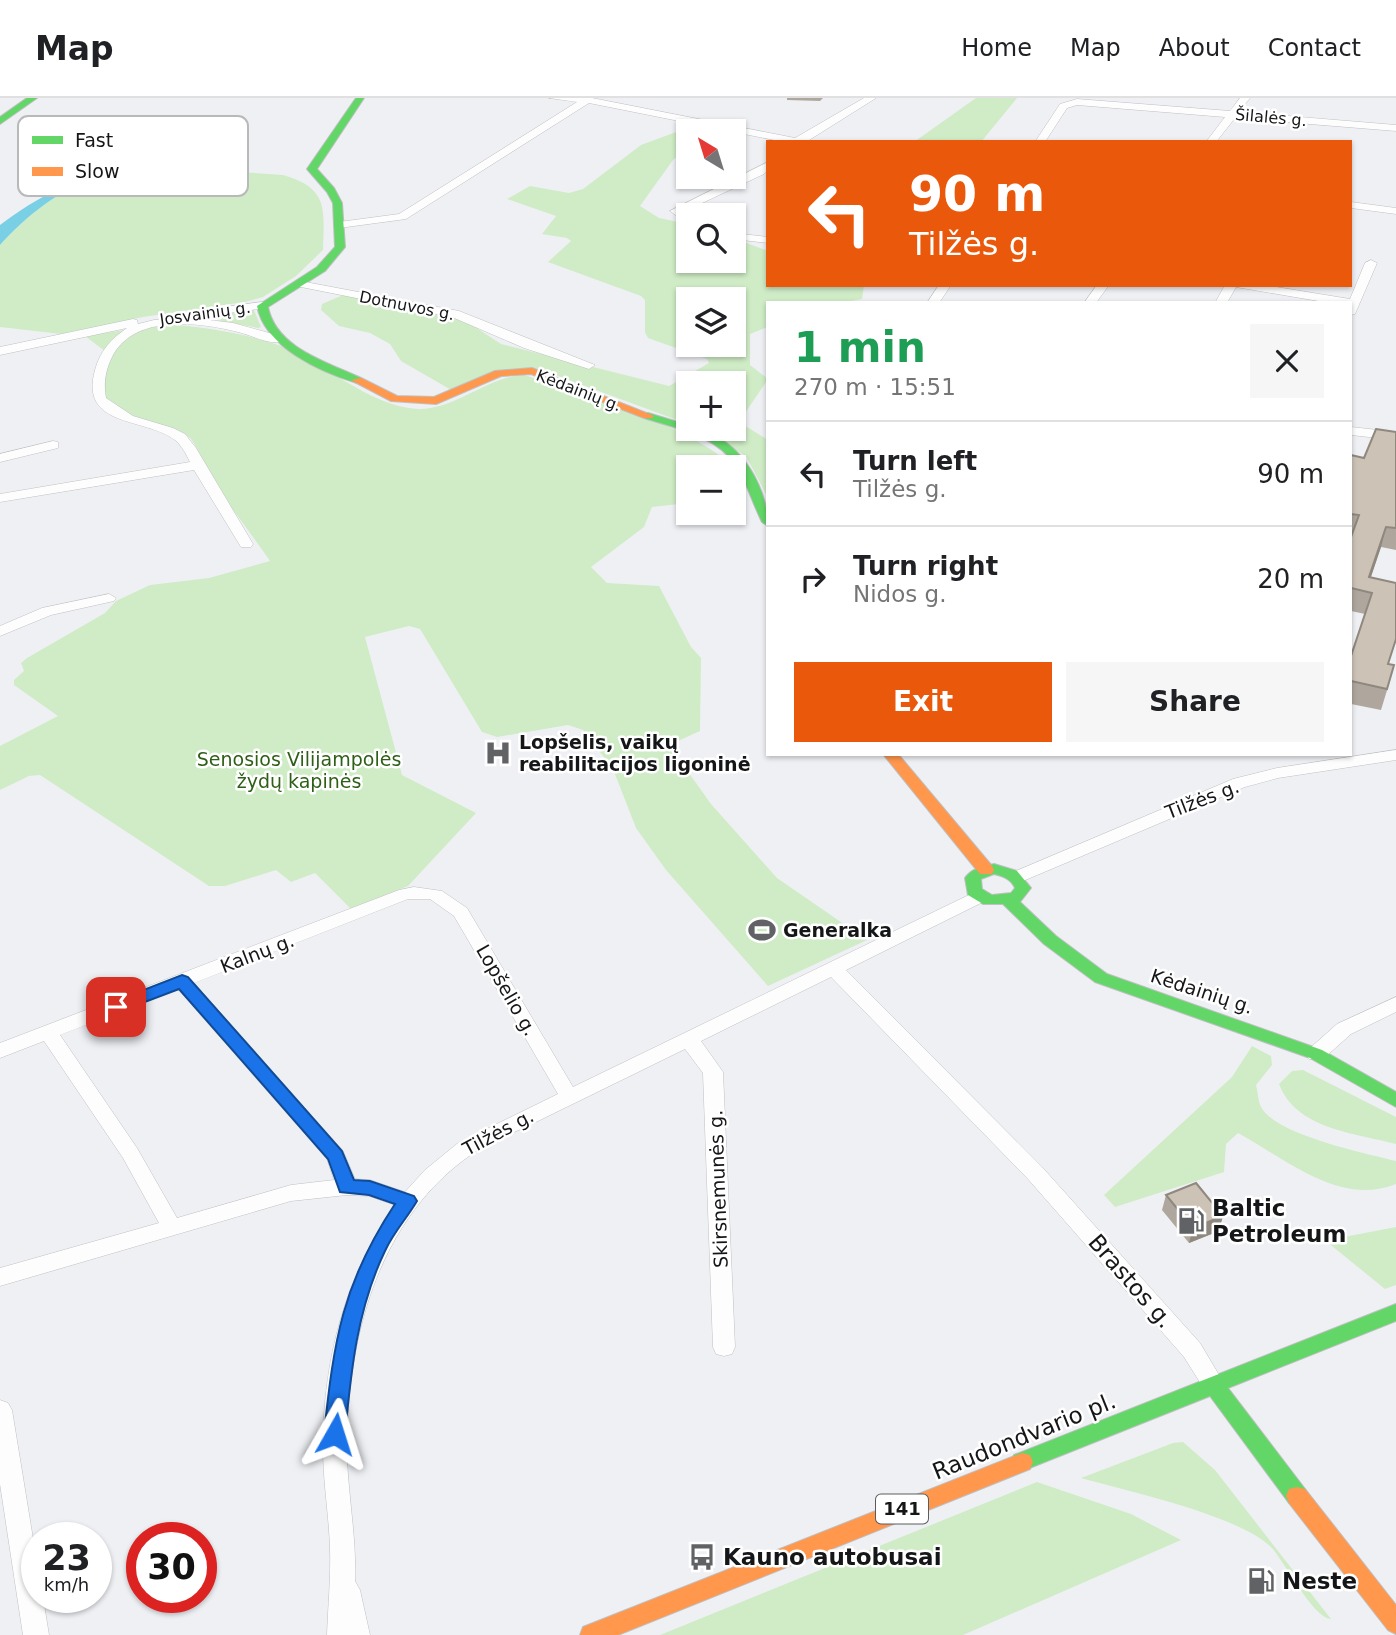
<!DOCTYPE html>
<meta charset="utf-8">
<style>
:root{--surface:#fff;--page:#f6f6f6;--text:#202124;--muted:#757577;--line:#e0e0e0;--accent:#ea580c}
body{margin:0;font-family:"DejaVu Sans",sans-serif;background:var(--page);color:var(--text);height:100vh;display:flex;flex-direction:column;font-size:26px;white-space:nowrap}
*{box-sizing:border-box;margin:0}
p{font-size:23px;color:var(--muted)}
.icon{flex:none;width:38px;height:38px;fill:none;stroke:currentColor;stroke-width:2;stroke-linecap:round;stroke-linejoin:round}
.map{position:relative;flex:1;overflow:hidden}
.drawer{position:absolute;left:766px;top:203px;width:586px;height:455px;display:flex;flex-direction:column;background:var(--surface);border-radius:0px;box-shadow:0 2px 5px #0004}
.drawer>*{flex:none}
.banner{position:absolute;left:766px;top:42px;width:586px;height:147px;border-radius:0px;box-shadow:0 2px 5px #0004;background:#ea580c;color:#fff;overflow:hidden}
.needle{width:46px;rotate:322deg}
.tools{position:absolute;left:676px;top:21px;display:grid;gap:14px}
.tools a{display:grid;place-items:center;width:70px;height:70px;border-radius:0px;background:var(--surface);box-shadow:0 2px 5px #0004;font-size:35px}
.speed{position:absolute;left:21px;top:1424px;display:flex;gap:14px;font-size:35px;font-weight:700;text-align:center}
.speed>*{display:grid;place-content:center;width:91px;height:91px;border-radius:50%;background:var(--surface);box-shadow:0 2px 5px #0004;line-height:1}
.speed small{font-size:18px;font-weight:400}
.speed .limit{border:10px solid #d22;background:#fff;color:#111}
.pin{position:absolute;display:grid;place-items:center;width:60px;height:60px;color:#fff;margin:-30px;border-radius:14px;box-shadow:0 4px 10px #0006}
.me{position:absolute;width:77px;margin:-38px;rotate:6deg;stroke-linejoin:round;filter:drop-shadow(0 0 5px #0008)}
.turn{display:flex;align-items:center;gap:24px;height:147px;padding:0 28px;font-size:32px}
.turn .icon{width:91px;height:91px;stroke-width:2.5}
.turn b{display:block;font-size:49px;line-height:60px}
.round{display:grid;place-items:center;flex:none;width:74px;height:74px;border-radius:0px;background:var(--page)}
.overview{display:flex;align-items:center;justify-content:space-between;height:119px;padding:0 28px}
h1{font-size:42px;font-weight:600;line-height:52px;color:#1e9e55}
.primary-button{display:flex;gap:14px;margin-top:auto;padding:14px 28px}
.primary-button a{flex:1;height:80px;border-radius:0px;background:var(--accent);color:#fff;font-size:28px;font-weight:600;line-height:80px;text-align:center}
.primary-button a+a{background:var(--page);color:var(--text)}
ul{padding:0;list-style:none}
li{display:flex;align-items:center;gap:21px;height:105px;padding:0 28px;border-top:2px solid var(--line)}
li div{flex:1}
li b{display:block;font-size:26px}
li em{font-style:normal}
header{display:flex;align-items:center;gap:42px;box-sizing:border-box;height:98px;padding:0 35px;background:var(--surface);border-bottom:2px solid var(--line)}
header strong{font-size:33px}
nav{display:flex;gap:38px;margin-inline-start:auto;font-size:24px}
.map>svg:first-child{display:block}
.green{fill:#cfecc6;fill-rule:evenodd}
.water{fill:#79d0e5}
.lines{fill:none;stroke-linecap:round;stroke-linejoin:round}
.street-casing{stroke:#bfc0c2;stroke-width:1}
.fast-casing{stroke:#bfc0c2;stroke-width:2}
.slow-casing{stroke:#bfc0c2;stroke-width:2}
.street{fill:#fdfdfd;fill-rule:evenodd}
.fast{fill:#63d668;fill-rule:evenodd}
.slow{fill:#ff974d;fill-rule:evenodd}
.wall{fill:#afa79d}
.shaded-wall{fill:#8f887f}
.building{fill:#ccc2b6;stroke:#8f887f;stroke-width:2}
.route{fill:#1a73e8;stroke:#114b97;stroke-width:2}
.labels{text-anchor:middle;stroke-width:5;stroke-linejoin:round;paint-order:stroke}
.far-street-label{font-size:16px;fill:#151618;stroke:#fff}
.shield{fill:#fff;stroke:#5b5c5d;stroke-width:2}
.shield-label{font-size:18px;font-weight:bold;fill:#151618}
.poi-label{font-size:19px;font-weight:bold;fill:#151618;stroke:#fff;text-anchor:start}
.park-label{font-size:19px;fill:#2e5f17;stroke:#fff}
.street-label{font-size:19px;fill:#151618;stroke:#fff}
.near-poi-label{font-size:23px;font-weight:bold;fill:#151618;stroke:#fff;text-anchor:start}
.near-street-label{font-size:23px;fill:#151618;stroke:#fff}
.key{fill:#fff;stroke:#b9b9ba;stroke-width:2}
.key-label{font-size:19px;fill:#151618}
</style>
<header>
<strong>Map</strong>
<nav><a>Home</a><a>Map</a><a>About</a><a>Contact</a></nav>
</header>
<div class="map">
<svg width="1396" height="1537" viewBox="0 0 1396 1537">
<rect width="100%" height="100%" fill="#eff0f4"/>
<g class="green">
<path d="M976 0H1017L981 44H914Z"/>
<path d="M695 27 715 31 688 33V49L673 62 640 108 659 120 688 126V163H733V140L768 153V187H864L862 201 839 205H768V229L750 236V267L768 281 739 324 768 342V400L746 358 699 331H733V285H688V326L550 275 531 271 453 293 401 263 390 246 370 235 339 228 321 212 322 206 343 197 451 218 475 229 501 246 669 288 709 265 707 261 648 240 645 234V202L641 198 548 164 571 143 567 140 542 136 556 118 507 101 530 88 569 95 583 91 641 47ZM688 201H733V247H688Z"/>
<path d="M170 69 283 77C329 90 324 111 323 152L296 178 263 199 245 204 143 219 61 236 0 229V147C25 119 62 89 99 79 122 73 147 72 170 69Z"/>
<path d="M254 212 261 229 258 230 201 219Z"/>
<path d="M165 226C204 229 245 235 281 248 326 265 368 308 418 311 456 312 486 279 524 277 577 293 698 330 732 369H688V405L652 409 644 429 591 469 607 485 659 488 691 549 701 560 700 633 669 647 711 706 777 780 867 842 768 888 666 772 636 730 613 671 583 632 568 627 497 639 482 634 420 531 409 528 365 539 402 677 476 715 408 788 351 811 315 775 291 784 276 772 225 788H209L40 677 29 678 0 692V648L58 618 14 587V582L24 573 21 565 27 560 105 515 116 503 150 487 209 480 270 463C249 432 223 401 205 369 200 360 197 347 190 340 168 320 124 332 101 293L110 257 85 238Z"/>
<path d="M1252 948 1271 958 1272 967 1256 987C1258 994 1258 1003 1261 1009 1276 1037 1365 1055 1396 1063V1086C1340 1109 1286 1061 1238 1035L1226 1046 1224 1074 1115 1109 1104 1097 1232 979Z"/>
<path d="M1303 972 1396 1019V1046C1354 1035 1296 1031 1279 986L1292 973Z"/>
<path d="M1396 1129V1187L1385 1191 1321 1139 1349 1138Z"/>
<path d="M1183 1344 1215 1372 1331 1521C1313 1520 1285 1464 1271 1449 1238 1417 1127 1393 1081 1380L1173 1345Z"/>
<path d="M1037 1384 1131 1416 1181 1442 963 1537H660Z"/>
</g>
<path class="water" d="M164 67 170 69C147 73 122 73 99 79 62 89 25 119 0 147V127C54 87 96 70 164 67Z"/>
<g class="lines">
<defs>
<g id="street">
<path d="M549 0H592L795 40 864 0H876L806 44H784L589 5 406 121 339 130 334 127 339 124 399 116 577 4Z"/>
<path d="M1240 0H1250L1239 14 1396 27V33L1235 20 1216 44H1206L1225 19 1077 7 1067 10 1045 44H1035L1060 6 1077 1 1230 13Z"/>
<path d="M768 64V72L764 76 683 114 688 118V126L670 113Z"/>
<path d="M1351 104 1396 110V116L1351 110Z"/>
<path d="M733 135 768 139V145L733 141Z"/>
<path d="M1371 162 1377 165 1355 216 1351 217V205H1330L1236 189 1227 205H1215L1225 187H1264L1350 201 1365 165Z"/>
<path d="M300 183 459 213 595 267 589 271 524 250 452 219 296 188 294 186Z"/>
<path d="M939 187H951L939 205H927Z"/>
<path d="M1097 187H1109L1096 205H1084Z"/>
<path d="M262 204 266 206V210L193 220 233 225 280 238V244C267 246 251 237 238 234 199 224 136 216 113 257 106 270 103 285 106 300L133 318 173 330 185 336 196 350 253 446 251 449H241L194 372 0 404V396L190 364C186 356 182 348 175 342 145 319 79 330 95 272 100 253 111 241 127 230L0 257V249L133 221 137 222 138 226 154 222 191 220 186 217 188 214Z"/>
<path d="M1351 329 1396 334V342L1351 337Z"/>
<path d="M53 343 58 344V350L0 364V356Z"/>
<path d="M109 496 116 500 114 503 51 517 0 538V528L42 510Z"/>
<path d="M1396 652V662L1278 680 1245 689 1023 783 1017 785 1008 779 1011 775 1233 681 1277 670Z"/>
<path d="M414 789 442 793 467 810 573 989 975 794H987L990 798 987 802 846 872 1042 1069 1200 1245 1225 1287 1222 1294 1214 1297 1206 1294 1184 1259 1028 1081 831 879 701 943 723 974 735 1249 732 1256 724 1258 716 1256 713 1249 703 975 685 951C636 975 587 999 538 1023 517 1034 491 1042 472 1056 381 1119 350 1231 347 1335 345 1385 357 1434 355 1483L360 1492 370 1537H327C328 1508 331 1480 330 1451 329 1417 323 1384 323 1350 323 1262 345 1179 395 1107L369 1098 347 1097 291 1103 0 1188V1170L159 1125 123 1060 44 943 0 960V945L399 792ZM408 801H430L454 818 558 996 458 1045 425 1072 405 1094 370 1082 355 1081 343 1053 194 885ZM178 891 327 1061 334 1082 291 1087 177 1120 137 1050 60 937Z"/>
<path d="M1396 899V914L1351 936 1323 961H1309L1306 956 1309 951 1337 926Z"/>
<path d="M0 1302 8 1305 12 1312 37 1465V1500H43L49 1537H23L0 1386Z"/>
</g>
<g id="fast">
<path d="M27 0H37L0 26V19Z"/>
<path d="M356 0H364L317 71 334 90 342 105 345 149 325 173 268 209C276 250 327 264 361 280V284L357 285C320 274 265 249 257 208L317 169 335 149 333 105 327 94 307 71Z"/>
<path d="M648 315 688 327V331C734 331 768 386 768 428L762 424C753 406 747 385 736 368 718 338 675 330 644 320V316Z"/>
<path d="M994 766 1017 773 1031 790 1020 804 1056 838 1107 876 1322 952 1396 994V1009L1310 960 1095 884 1044 846 1003 806H983L968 797 965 780C972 770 982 769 994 766ZM994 776C1003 778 1011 781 1015 790L1011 795 992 797 982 791 981 781Z"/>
<path d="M1396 1206V1223L1228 1290 1305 1391 1308 1398 1305 1405 1297 1407 1289 1405 1210 1298 1022 1373 1014 1371 1011 1364 1014 1357Z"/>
</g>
<g id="slow">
<path d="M532 270 654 318 652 320H644L531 276 501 278 436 306 391 303 351 282 361 280 397 298 434 299 495 273Z"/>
<path d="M883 656H898L992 768 994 772 992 776H980Z"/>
<path d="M1022 1355 1030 1357 1033 1364 1030 1371 618 1537H580L583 1529Z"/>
<path d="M1297 1389 1305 1391 1396 1507V1536L1388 1532 1289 1405 1286 1398 1289 1391Z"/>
</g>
</defs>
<use href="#street" class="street-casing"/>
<use href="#fast" class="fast-casing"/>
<use href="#slow" class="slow-casing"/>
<use href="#street" class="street"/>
<use href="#fast" class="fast"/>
<use href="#slow" class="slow"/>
</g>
<g class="wall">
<path d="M787 0H823L820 3 787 2Z"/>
<path d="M1396 334V452L1381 449 1371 479 1389 566 1388 589 1381 612 1351 606V558L1365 516 1351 513V357L1364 360Z"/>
<path d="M1166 1097 1219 1133 1189 1145 1162 1112Z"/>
</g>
<g class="shaded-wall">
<path d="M1386 429 1381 449 1366 493 1369 479Z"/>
<path d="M1223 1118 1219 1133 1189 1145 1193 1130Z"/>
</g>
<g class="building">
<path d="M1376 331 1396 334V430L1386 429 1369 479 1396 485V541L1388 566 1394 567 1387 591 1351 583V558L1372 495 1351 490V439L1359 417 1351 416V357L1364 360Z"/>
<path d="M1196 1085 1223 1118 1193 1130 1166 1097Z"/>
</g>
<path class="route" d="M182 877 188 879 342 1053 354 1082 370 1083 414 1098 417 1103C407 1120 393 1135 385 1153 357 1211 351 1273 345 1336L342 1342 335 1345 327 1342 324 1336C334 1242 342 1186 395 1106L369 1097 340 1094 328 1061 179 891 116 915 107 909 110 905Z"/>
<defs>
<symbol id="hospital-bare" viewBox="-9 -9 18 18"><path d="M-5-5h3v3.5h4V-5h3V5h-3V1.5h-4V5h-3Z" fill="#616265" stroke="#fff" stroke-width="2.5" paint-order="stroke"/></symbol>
<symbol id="stadium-bare" viewBox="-9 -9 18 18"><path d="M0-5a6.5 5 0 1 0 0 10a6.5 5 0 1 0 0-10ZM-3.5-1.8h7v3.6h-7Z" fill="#616265" stroke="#fff" stroke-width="2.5" paint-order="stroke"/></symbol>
<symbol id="fuel-bare" viewBox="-9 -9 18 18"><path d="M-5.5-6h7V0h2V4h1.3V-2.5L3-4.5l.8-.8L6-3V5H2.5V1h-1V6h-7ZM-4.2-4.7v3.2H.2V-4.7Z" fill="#616265" stroke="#fff" stroke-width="2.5" paint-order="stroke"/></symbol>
<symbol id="bus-bare" viewBox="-9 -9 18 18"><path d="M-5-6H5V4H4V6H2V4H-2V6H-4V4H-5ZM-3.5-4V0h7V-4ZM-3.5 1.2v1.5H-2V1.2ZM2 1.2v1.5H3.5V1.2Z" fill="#616265" stroke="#fff" stroke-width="2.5" paint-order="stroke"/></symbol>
</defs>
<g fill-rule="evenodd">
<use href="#hospital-bare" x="479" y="636" width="38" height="38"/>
<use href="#stadium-bare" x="743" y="813" width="38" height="38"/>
<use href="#fuel-bare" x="1172" y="1104" width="38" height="38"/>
<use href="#bus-bare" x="683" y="1440" width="38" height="38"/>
<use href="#fuel-bare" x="1242" y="1464" width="38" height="38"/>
</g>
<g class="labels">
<g class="far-street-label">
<text transform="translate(1271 19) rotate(5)" y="6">Šilalės g.</text>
<text transform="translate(407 207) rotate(11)" y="6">Dotnuvos g.</text>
<text transform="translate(205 215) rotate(-8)" y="6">Josvainių g.</text>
<text transform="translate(579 292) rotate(21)" y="6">Kėdainių g.</text>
</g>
<rect class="shield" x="876" y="1396.5" width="52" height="29" rx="5"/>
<g class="shield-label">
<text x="902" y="1417">141</text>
</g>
<g class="poi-label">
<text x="519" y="651">Lopšelis, vaikų<tspan x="519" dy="22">reabilitacijos ligoninė</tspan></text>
<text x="783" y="839">Generalka</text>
</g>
<g class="park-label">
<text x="299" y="668">Senosios Vilijampolės<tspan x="299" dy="22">žydų kapinės</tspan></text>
</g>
<g class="street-label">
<text transform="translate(1202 701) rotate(-21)" y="7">Tilžės g.</text>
<text transform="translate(257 855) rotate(-21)" y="7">Kalnų g.</text>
<text transform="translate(507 892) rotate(60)" y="7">Lopšelio g.</text>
<text transform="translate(1202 893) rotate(18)" y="7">Kėdainių g.</text>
<text transform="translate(498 1034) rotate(-28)" y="7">Tilžės g.</text>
<text transform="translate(718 1091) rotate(-92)" y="7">Skirsnemunės g.</text>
</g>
<g class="near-poi-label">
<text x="1212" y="1118">Baltic<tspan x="1212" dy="26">Petroleum</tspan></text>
<text x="723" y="1467">Kauno autobusai</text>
<text x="1282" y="1491">Neste</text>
</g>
<g class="near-street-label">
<text transform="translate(1131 1183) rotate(49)" y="8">Brastos g.</text>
<text transform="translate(1024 1338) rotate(-22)" y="8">Raudondvario pl.</text>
</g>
</g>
<rect x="18" y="18" width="230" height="80" rx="10" class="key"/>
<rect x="32" y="38" width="31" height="8" fill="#63d668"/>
<rect x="32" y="69" width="31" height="9" fill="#ff974d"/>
<g class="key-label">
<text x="75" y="49">Fast</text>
<text x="75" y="80">Slow</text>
</g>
</svg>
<div class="tools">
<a><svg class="needle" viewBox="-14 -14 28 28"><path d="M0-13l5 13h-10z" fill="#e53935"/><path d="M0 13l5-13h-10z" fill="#757577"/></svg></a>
<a><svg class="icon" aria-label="search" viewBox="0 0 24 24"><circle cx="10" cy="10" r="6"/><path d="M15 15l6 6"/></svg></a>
<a><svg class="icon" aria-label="layers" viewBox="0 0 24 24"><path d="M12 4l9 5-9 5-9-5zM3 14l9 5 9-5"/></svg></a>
<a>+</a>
<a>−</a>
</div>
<div class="speed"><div>23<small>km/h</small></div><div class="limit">30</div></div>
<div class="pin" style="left:116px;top:909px;background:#d93025"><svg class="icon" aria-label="arrive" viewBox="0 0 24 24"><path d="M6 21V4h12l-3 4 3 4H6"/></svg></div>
<svg class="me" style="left:335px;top:1336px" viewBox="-20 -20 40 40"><path d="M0-17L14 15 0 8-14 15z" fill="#1a73e8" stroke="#fff" stroke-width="4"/></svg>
<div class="banner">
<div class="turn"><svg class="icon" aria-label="left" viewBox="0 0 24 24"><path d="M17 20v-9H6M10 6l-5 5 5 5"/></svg><div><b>90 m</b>Tilžės g.</div></div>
</div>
<section class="drawer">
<div class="overview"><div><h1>1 min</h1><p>270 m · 15:51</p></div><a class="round"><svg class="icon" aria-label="close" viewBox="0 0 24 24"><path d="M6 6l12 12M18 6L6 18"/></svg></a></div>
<ul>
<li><svg class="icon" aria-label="left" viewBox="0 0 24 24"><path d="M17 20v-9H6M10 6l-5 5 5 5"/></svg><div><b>Turn left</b><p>Tilžės g.</p></div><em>90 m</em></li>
<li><svg class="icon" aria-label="right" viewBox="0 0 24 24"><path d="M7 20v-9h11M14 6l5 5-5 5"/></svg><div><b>Turn right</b><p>Nidos g.</p></div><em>20 m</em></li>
</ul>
<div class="primary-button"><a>Exit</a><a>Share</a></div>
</section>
</div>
